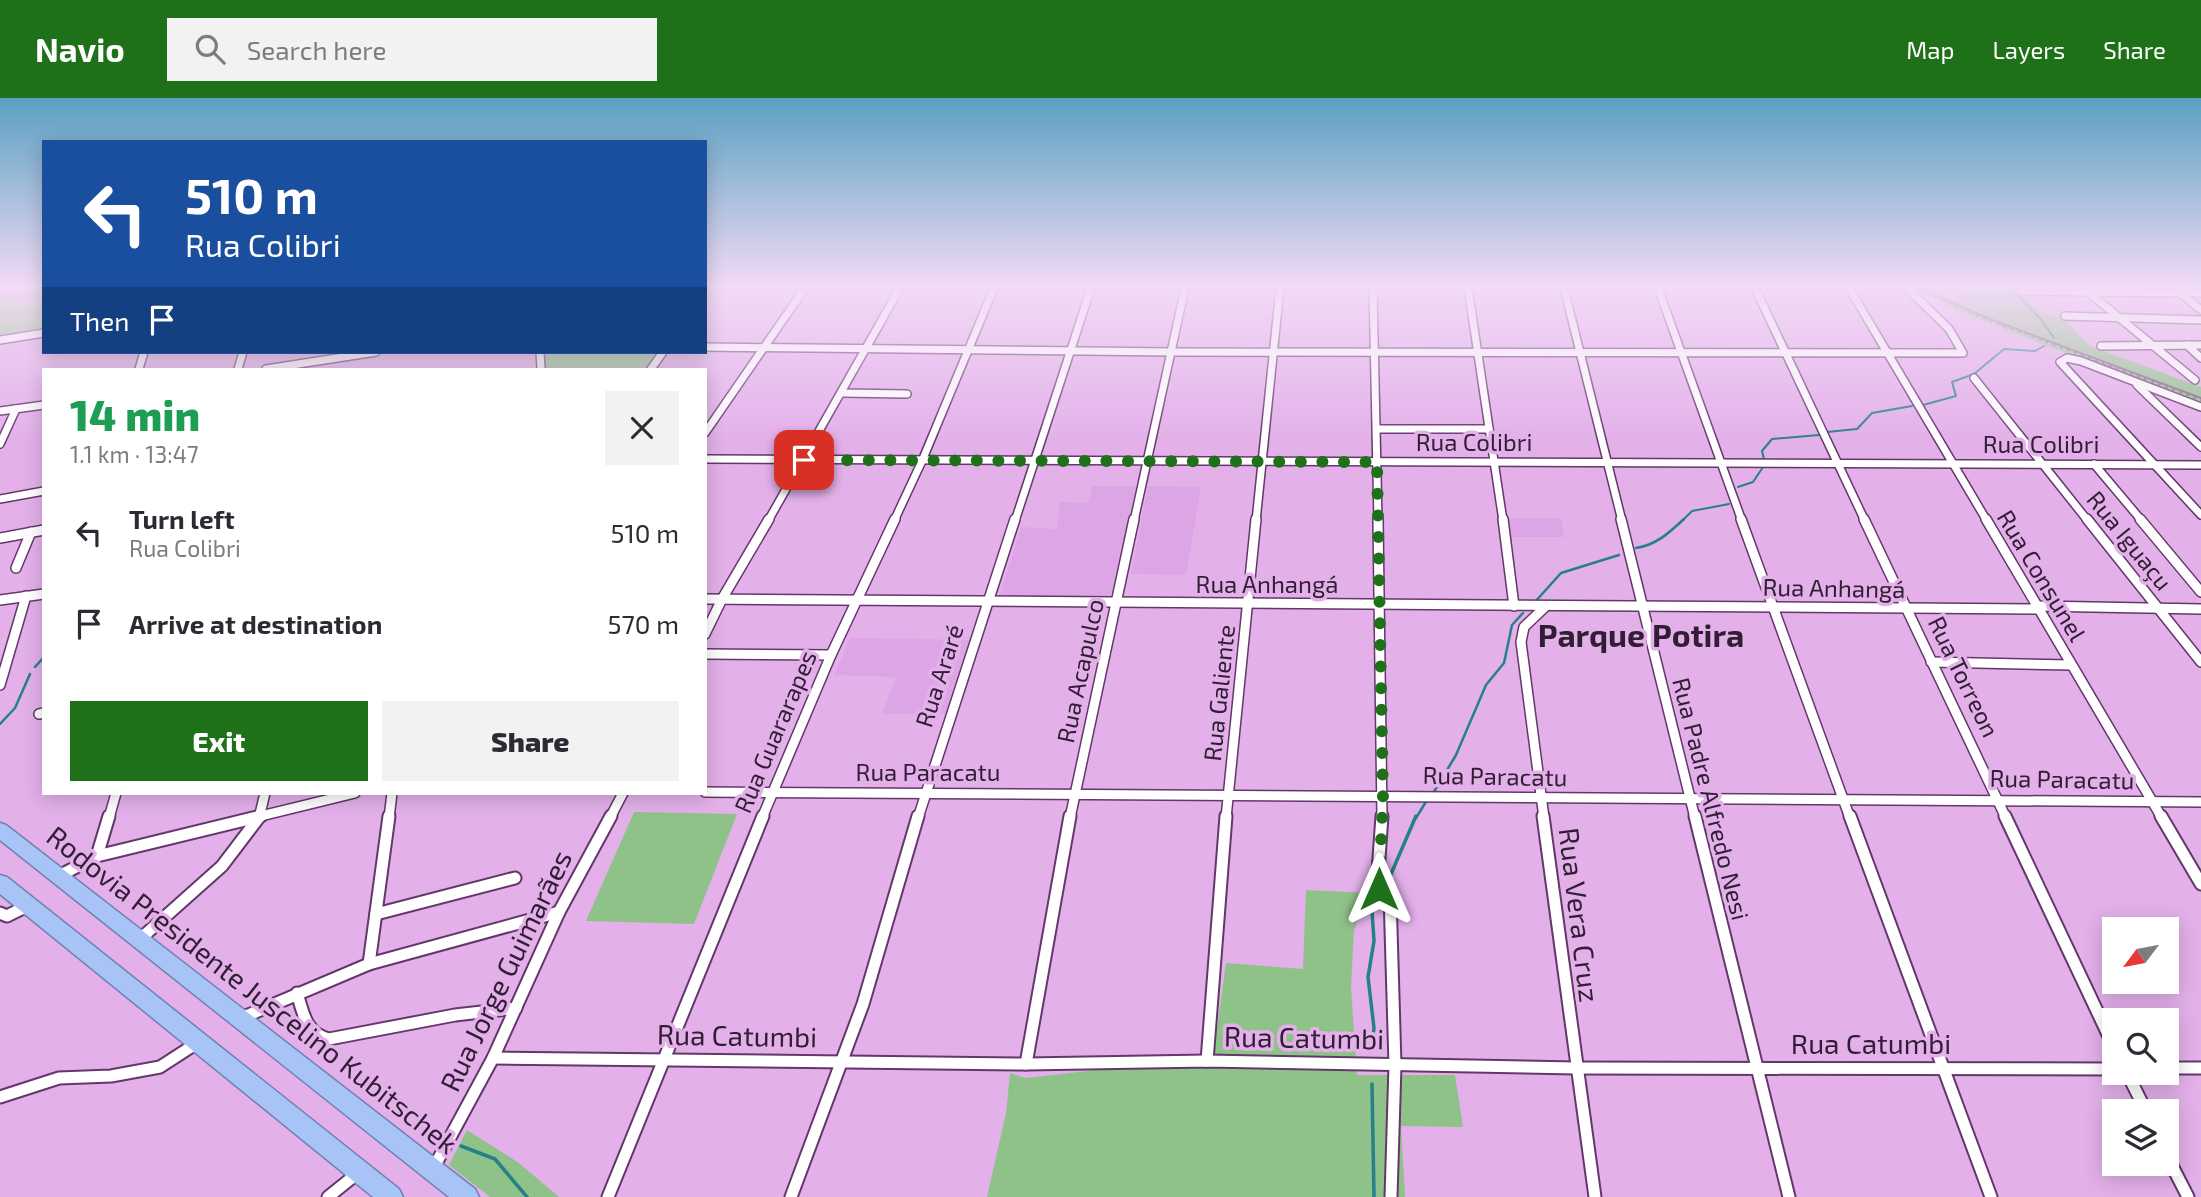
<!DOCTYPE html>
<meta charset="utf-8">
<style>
:root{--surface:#fff;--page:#f2f2f3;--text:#2b2b33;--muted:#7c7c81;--accent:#1f7119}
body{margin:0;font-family:"Exo 2",sans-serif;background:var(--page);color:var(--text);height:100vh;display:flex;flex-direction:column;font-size:26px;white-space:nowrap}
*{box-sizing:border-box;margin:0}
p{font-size:23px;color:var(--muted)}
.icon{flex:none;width:38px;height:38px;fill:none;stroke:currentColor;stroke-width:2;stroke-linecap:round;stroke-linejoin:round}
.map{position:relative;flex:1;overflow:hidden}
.drawer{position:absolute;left:42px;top:270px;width:665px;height:427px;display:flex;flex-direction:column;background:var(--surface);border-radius:0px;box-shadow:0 4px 18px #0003}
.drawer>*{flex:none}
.hud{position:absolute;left:42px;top:42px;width:665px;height:214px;border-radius:0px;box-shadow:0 4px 18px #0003;background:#1a4fa0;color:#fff;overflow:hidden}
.needle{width:46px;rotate:238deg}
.tools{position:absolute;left:2102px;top:819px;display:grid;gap:14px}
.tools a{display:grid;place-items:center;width:77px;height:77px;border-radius:0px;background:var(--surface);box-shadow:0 4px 18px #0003;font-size:35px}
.pin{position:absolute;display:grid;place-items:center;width:60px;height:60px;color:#fff;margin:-30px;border-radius:14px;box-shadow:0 4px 10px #0006}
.me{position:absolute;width:77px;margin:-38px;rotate:0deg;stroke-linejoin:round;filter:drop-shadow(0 0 5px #0008)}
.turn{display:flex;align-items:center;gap:24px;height:147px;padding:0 28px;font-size:32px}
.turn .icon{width:91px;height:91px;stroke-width:2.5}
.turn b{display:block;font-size:49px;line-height:60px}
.then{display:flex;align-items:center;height:66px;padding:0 28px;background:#0003;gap:14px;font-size:26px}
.round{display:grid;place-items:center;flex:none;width:74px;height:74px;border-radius:0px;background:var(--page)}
.head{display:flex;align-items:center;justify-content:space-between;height:119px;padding:0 28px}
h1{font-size:42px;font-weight:800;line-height:52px;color:#1e9e55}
.button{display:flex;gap:14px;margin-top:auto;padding:14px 28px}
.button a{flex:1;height:80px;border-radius:0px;background:var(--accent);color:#fff;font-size:28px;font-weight:800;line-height:80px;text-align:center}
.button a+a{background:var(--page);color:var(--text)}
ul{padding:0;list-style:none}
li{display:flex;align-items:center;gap:21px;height:91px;padding:0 28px}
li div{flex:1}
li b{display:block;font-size:26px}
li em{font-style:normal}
header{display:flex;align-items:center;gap:42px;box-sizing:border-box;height:98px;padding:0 35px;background:var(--accent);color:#fff}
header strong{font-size:33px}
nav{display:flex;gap:38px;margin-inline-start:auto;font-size:24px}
.search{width:490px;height:63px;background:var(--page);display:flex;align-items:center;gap:18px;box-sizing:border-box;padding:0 24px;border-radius:0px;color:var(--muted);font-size:26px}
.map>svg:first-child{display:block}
.built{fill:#dda5e5}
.green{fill:#8fc289}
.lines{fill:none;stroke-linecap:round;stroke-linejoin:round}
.stream-far2{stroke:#258187;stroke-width:2}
.stream-far1{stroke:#258187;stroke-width:2.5}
.stream{stroke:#258187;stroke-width:3.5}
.minor-far2-casing{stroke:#63376a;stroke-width:10}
.minor-far1-casing{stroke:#63376a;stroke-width:12}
.minor-casing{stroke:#63376a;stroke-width:15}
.trunk-casing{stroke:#7080b1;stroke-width:3}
.minor-far2{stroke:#fff;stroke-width:7}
.minor-far1{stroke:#fff;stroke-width:9}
.minor{stroke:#fff;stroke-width:11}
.trunk{fill:#a8c4f7;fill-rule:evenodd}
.tram{stroke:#7e5d82;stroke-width:2}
.rail{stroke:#7e5d82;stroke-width:2;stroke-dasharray:2.5 5;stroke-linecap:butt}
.route{stroke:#1f7119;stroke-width:12;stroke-dasharray:0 21.6}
.labels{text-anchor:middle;stroke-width:7;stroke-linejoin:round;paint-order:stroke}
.street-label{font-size:24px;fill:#311e34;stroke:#e3b0ea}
.near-street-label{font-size:28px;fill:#311e34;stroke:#e3b0ea}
.district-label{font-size:32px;font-weight:bold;fill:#311e34;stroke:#e3b0ea}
</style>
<header>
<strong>Navio</strong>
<div class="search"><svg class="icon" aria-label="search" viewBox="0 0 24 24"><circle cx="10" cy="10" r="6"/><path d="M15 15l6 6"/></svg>Search here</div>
<nav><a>Map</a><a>Layers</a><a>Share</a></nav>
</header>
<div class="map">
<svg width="2201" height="1099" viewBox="0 0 2201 1099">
<rect width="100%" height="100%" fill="#e3b0ea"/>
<g class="built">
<path d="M1092 388H1136L1110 500 999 501 1021 429 1057 431 1060 404 1089 405Z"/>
<path d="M1148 388 1201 389 1186 477 1131 476Z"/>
<path d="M1509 420H1561L1564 439H1511Z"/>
<path d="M850 540 970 542 945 616H882L896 579 834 577Z"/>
</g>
<g class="green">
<path d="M36 190H44V231L0 237V195H15Z"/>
<path d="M1912 190H1924L1959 204 1956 198 1941 190H2016L2045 216 2063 220 2090 248 2201 289V308L1953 211Z"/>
<path d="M567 254H658L646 271H545L544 257Z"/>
<path d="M634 714 737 716 694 826 586 823Z"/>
<path d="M1306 792 1368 795 1354 832 1351 889 1357 977H1455L1463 1029 1401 1028 1405 1099H987L1006 1015 1010 975 1025 980 1213 959 1226 865 1303 871Z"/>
<path d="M467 1032 519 1065 559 1099H490L449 1067Z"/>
</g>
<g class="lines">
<g class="stream-far2">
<path d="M2010 190 2040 220 2054 240"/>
<path d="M1923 307 1956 298 1952 284 1974 276 2004 251 2035 253 2044 248"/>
<path d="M1827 334 1857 331 1872 315 1912 308"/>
<path d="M1764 361 1762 353 1772 341 1819 337"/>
<path d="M1738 389 1753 384 1763 369"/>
<path d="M1682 423 1692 413 1729 406"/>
</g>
<g class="stream-far1">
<path d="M1636 450C1656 447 1669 435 1684 421"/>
<path d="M1534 505 1561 475 1619 457"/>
<path d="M35 569 44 559"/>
<path d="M0 626 15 610 30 576"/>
<path d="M1432 697 1456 657 1486 587 1504 565 1512 527 1523 515"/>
<path d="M1416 720 1427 702"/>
</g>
<g class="stream">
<path d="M1385 790 1416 718"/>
<path d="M1371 953 1374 930 1368 879 1374 843 1372 813 1381 797"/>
<path d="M1372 986 1374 1099"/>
<path d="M461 1048 495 1061 527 1099"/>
</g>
<defs>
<g id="minor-far2">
<path d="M1373 190 1378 423"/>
<path d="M1468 190 1503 423"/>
<path d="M1564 190 1622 423"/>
<path d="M1658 190 1742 423"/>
<path d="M1755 190 1865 423"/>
<path d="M1849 190 1987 423"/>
<path d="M2022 193 2181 195"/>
<path d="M2178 193 2201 212"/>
<path d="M2088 194 2195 282"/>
<path d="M2179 194 2201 195"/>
<path d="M705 196 710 190"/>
<path d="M2065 218 2201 222"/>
<path d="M0 242 44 235"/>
<path d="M2187 247 2201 260"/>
<path d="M2101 248 2201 247"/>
<path d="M705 249 1173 254 1963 255 1949 231 1907 190"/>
<path d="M540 254 541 271"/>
<path d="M139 271 144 254"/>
<path d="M238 271 243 254"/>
<path d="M266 271 376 254"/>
<path d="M651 271 663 254"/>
<path d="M1974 280 2088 423"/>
<path d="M2137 287 2201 349"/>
<path d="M842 295 907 296"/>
<path d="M2201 309 2081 263 2067 260 2060 264 2201 417"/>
<path d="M0 313 44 307"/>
<path d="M1377 331H1489"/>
<path d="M705 335 805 190"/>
<path d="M0 346 16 311"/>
<path d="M705 361 2201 367"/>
<path d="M2094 366 2142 423"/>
<path d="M0 401 44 393"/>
<path d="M768 423 900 190"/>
<path d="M894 423 922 363 994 190"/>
<path d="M1015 423 1091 190"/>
<path d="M1134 423 1185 190"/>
<path d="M1256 423 1280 190"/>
</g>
<g id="minor-far1">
<path d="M1378 421 1382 720"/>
<path d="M1503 421 1514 508"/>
<path d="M1621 421 1695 720"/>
<path d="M1741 421 1850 720"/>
<path d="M1864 421 2006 720"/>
<path d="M1986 421 2162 720"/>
<path d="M2087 421 2201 564"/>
<path d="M2140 421 2201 494"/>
<path d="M0 440 44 432"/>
<path d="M16 470 31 434"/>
<path d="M705 501 2038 511"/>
<path d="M0 502 44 496"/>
<path d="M2037 508 2201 511"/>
<path d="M705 536 722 501 769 421"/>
<path d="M705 556 831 557"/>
<path d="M1931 564 2071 567"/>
<path d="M0 587 26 498"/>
<path d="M39 616 44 615"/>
<path d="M705 694 2201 704"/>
<path d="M109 720 116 695"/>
<path d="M253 720 355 695"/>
<path d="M259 720 265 695"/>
<path d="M389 720 392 695"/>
<path d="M610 720 623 695"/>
<path d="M762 720 831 557 895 421"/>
<path d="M918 720 1015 421"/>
<path d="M1070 720 1134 421"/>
<path d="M1226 720 1256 421"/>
<path d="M1544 720 1521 544 1524 529 1546 508"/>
</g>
<g id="minor">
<path d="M1382 718 1377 788 1390 796 1395 967 1391 1099"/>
<path d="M1543 718 1595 1099"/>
<path d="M1695 718 1789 1099"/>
<path d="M1850 718 1991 1099"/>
<path d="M2005 718 2114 949"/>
<path d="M2161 718 2201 786"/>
<path d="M97 758 261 718"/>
<path d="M59 778 97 758 109 718"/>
<path d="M0 815 7 818 27 808"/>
<path d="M376 816 515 780"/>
<path d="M139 842 222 768 260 718"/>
<path d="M369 866 389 718"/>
<path d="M297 895C303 915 306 936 329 941L455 917 516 910"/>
<path d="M239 921 369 866 559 814"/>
<path d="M493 960 1026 966 1207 963 1576 970 2114 971"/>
<path d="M1207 963 1226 718"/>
<path d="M1026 966 1070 718"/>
<path d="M2166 970H2201"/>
<path d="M2127 975 2146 1013"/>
<path d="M0 999 59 980 111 978 160 969 197 945"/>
<path d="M2166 1056 2188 1099"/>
<path d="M433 1071 493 960 559 814 611 718"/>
<path d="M328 1099 359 1074"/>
<path d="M608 1099 763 718"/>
<path d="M791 1099 863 906 918 718"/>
</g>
<g id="trunk">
<path d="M0 725 6 727 475 1091 479 1099H449L0 742Z"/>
<path d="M0 777 7 779 399 1091 403 1099H373L0 796Z"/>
</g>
</defs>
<use href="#minor-far2" class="minor-far2-casing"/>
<use href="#minor-far1" class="minor-far1-casing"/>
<use href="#minor" class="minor-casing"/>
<use href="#trunk" class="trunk-casing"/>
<use href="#minor-far2" class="minor-far2"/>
<use href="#minor-far1" class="minor-far1"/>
<use href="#minor" class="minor"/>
<use href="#trunk" class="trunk"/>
<path class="tram" d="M1918 190 1990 221 2201 300"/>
<path class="rail" d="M1914 190 1981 219 2201 302"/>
</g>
<linearGradient id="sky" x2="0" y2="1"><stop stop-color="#5aa0c1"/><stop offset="0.55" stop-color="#f2dbf6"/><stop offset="1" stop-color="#f2dbf6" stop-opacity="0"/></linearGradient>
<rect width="2201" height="344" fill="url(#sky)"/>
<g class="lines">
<path class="route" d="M804 362 1377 364 1383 699 1379 791"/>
</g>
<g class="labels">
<g class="street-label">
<text x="1474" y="353">Rua Colibri</text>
<text x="2041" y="355">Rua Colibri</text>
<text transform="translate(2129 443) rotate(51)" y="8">Rua Iguaçu</text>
<text transform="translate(2041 478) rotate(59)" y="8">Rua Consunel</text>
<text x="1267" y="495">Rua Anhangá</text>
<text transform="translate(1834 491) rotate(1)" y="8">Rua Anhangá</text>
<text transform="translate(1081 573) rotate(-78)" y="8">Rua Acapulco</text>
<text transform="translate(940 578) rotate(-72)" y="8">Rua Araré</text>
<text transform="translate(1963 579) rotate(64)" y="8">Rua Torreon</text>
<text transform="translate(1220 595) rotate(-84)" y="8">Rua Galiente</text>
<text transform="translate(776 634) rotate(-67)" y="8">Rua Guararapes</text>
<text x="928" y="683">Rua Paracatu</text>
<text transform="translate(1495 679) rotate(1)" y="8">Rua Paracatu</text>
<text transform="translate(2062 682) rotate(1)" y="8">Rua Paracatu</text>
<text transform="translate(1710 701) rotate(76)" y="8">Rua Padre Alfredo Nesi</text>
</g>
<g class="near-street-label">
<text transform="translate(1579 817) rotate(83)" y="10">Rua Vera Cruz</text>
<text transform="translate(506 873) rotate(-64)" y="10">Rua Jorge Guimarães</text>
<text transform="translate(252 892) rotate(38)" y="10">Rodovia Presidente Juscelino Kubitschek</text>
<text transform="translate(737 938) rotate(1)" y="10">Rua Catumbi</text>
<text transform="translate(1304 940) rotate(1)" y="10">Rua Catumbi</text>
<text x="1871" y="956">Rua Catumbi</text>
</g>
<g class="district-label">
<text x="1641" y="549">Parque Potira</text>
</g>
</g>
</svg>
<div class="tools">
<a><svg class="needle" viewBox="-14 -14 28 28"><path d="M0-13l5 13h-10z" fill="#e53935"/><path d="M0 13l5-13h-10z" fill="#7c7c81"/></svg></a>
<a><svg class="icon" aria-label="search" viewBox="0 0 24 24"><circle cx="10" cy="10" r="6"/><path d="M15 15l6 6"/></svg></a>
<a><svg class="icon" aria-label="layers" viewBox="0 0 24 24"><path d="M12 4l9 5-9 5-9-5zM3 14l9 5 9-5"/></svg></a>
</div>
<div class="pin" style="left:804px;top:362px;background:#d93025"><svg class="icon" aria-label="arrive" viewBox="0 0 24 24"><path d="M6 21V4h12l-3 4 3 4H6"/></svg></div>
<svg class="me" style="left:1379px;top:791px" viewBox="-20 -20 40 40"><path d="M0-17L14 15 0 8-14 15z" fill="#1f7119" stroke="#fff" stroke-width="4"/></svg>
<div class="hud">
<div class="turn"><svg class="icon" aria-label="left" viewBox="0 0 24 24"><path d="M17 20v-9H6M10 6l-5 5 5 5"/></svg><div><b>510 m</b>Rua Colibri</div></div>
<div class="then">Then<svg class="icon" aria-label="arrive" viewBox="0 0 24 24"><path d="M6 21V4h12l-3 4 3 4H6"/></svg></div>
</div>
<section class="drawer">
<div class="head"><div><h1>14 min</h1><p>1.1 km · 13:47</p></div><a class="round"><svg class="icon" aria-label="close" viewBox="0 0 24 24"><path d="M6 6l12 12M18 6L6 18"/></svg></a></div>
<ul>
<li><svg class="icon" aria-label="left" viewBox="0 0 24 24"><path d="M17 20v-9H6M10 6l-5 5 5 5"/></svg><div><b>Turn left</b><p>Rua Colibri</p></div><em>510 m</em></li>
<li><svg class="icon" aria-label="arrive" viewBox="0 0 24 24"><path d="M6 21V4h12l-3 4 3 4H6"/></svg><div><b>Arrive at destination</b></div><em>570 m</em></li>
</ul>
<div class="button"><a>Exit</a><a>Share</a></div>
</section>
</div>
